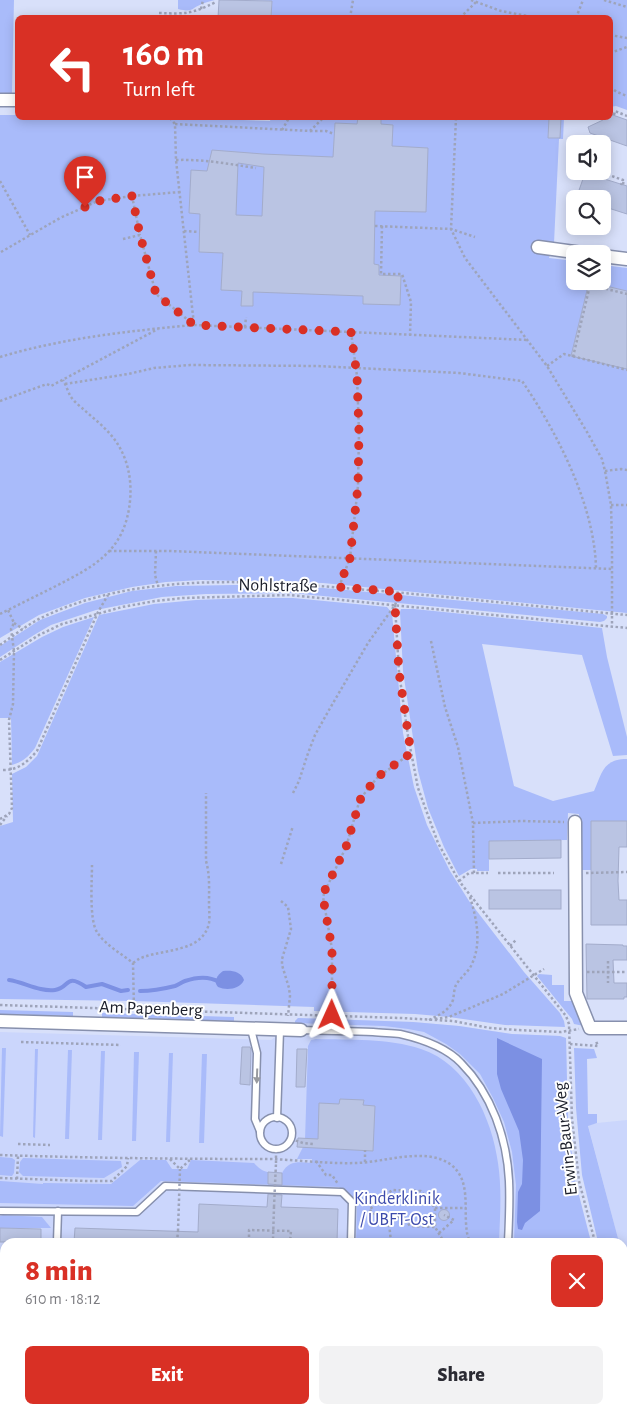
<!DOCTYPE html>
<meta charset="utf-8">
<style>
:root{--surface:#fff;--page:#f2f2f3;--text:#2b2b33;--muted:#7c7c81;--accent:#d93025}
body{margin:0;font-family:"Alegreya Sans",sans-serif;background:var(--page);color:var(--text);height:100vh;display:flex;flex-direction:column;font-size:19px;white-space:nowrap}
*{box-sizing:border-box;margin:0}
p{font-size:16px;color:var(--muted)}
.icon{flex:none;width:28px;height:28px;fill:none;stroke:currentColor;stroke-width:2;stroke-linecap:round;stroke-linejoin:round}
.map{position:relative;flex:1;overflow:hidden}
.details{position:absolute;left:0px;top:1238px;width:628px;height:176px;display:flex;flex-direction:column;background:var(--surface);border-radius:15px 15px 0 0;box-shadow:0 2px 12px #0003}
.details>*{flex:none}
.guide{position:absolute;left:15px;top:15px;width:598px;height:105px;border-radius:8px;box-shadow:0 2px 12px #0003;background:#d93025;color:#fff;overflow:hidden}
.buttons{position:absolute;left:566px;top:135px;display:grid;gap:10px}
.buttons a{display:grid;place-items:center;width:45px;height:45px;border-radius:8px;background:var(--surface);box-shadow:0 2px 12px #0003;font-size:25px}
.pin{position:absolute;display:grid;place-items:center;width:42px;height:42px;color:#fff;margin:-51px -21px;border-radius:50% 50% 50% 0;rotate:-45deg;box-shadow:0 0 5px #0007}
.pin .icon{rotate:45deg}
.me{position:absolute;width:55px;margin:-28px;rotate:1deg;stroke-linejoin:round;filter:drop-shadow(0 0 4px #0008)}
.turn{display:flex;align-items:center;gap:18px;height:105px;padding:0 25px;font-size:22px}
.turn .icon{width:65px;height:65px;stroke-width:2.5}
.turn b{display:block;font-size:35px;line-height:42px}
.round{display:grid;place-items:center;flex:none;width:52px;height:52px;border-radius:8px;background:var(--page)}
.summary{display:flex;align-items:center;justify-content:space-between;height:85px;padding:0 25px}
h1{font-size:30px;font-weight:800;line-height:38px;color:var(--accent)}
.action{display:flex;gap:10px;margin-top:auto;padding:10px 25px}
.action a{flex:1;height:58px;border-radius:8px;background:var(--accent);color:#fff;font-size:20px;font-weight:800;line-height:58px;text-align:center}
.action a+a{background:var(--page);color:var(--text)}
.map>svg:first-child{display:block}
.built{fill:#cbd6fc}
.green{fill:#a9bbfa}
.water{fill:#7c90e3}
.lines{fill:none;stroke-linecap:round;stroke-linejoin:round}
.stream{stroke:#7c90e3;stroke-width:4}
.building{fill:#bac4e3;stroke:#a3accb;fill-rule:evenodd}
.lane-casing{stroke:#8790ad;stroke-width:9}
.street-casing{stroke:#8790ad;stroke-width:15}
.path{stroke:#9ea4ba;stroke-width:2.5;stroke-dasharray:2.5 2.5;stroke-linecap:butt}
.lane{stroke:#fff;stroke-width:6}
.street{stroke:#fff;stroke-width:12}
.path-bridge{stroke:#9ea4ba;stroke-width:2.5;stroke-dasharray:2.5 2.5;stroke-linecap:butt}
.oneway{fill:#989a9f}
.route{stroke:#d93025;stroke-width:9;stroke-dasharray:0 16.2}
.labels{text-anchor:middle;stroke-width:4;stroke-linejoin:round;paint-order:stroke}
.street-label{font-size:18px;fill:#1b1e2a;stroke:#fff}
.park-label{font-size:18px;fill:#3d4bac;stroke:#fff}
</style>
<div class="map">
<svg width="627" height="1413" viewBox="0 0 627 1413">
<rect width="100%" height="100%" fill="#d8e0fa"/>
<g class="built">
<path d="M298 1018 413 1022 459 1026 512 1034 560 1036 566 1038 568 1123 575 1180 591 1242H5V1409H622L623 1359 627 1375V1413H0V1032L271 1040 295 1023V1021Z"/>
<path d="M627 1120V1273L623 1256 622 1242H619L588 1125 597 1123Z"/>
</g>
<g class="green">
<path d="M0 0H14L12 93 0 94Z"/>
<path d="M178 0H215C211 1 206 2 202 4 191 8 194 13 178 9Z"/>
<path d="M245 0H627V110L616 106 610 107V18H271L272 1Z"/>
<path d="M0 115H17L18 118 166 119 187 118 270 121 271 118H564L563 139H559L554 243 549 258 575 261V281H602L603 265 627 268V613L323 583 201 580 166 582 132 587 85 598 39 615 0 638Z"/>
<path d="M234 585H287L347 590 603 614 607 616V618L604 621 600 622 291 593 206 594 162 597 96 610 51 625 34 635 0 657V646L40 620 85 603 132 591 176 586Z"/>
<path d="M249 598H293L387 607 392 613 403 733 414 787 427 825 450 871 469 901 524 972 560 1013 564 1021 565 1027 505 1025 449 1017 415 1014 314 1011V1007L133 1001 0 999V826L13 822 12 774 26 767 37 756 99 615 154 604 196 600Z"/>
<path d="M401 609H414L602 628 607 657 627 737V755L613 756 582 655 482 644 514 786 553 801 594 791C602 773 603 759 627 759V821H591V870H579V814L568 813 567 840 489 841V871H477V869H471L459 876 444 847 428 808 418 771 403 671 400 612Z"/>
<path d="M94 617 35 748C27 758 24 761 12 765L11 718H0V662L42 637 63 627Z"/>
<path d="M539 974 552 975V985H564V1001H573L584 1026 574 1024 572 1019 537 976Z"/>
<path d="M0 1010 73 1012V1016L0 1014Z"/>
<path d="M102 1013 234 1017V1021L102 1017Z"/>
<path d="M298 1018 413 1022 459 1026 512 1034 560 1036 566 1038 568 1123 575 1180 591 1242 524 1240V1242H514L516 1185 512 1152 504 1122 493 1098 480 1074 460 1054 446 1044 424 1032 408 1029 384 1026 295 1023V1021Z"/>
<path d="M316 1039C350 1040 388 1038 421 1049 467 1064 492 1118 498 1163 502 1189 500 1216 499 1242H356L357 1205 339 1187 161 1181 133 1206 0 1203V1181L43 1184V1183L111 1184 140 1160H166L172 1169H187L191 1160 254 1163C264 1174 268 1172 282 1173 289 1160 299 1162 312 1163V1159H297L303 1147 305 1140 308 1046 311 1040Z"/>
<path d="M2 1048H6L3 1137 0 1136Z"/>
<path d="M574 1048 594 1049 597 1058 587 1059 588 1114H597V1123L588 1126 619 1242H598L582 1175 576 1108Z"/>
<path d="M35 1049H38L35 1138 33 1137Z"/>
<path d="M68 1050H72L69 1139H65Z"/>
<path d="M101 1051H105L102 1140H98Z"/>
<path d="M134 1052H139L136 1141H132Z"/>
<path d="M169 1053H173L170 1142H166Z"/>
<path d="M202 1054H207L204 1143H199Z"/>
<path d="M0 1157 12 1158 15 1160 14 1173 12 1176 0 1175Z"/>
<path d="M23 1158 121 1161 122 1167 104 1178 23 1176 19 1172 20 1162Z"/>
<path d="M3 1215 42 1217 51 1228H0V1216Z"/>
<path d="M622 1256 627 1273V1343L623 1328Z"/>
<rect x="0" y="1313" width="5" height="66"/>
<path d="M622 1359 627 1375V1407L623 1408Z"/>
</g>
<g class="water">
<path d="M223 971C231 970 241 971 244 980 240 989 227 991 218 987 213 982 217 975 223 971Z"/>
<path d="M497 1038 542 1059 540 1211 525 1223 522 1230 518 1229 517 1222 518 1192 522 1184 523 1160 519 1131 501 1089 497 1074Z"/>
</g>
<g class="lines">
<g class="stream">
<path d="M9 980C24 982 39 992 55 990 70 988 65 972 86 987L102 984 121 991 128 990"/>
<path d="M140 991C151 991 163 989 175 986 178 985 182 982 185 981 197 977 209 976 219 982"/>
<path d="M0 1325H5"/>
</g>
</g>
<g class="building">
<path d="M219 0 272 1 271 18H218Z"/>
<path d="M610 114 627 120V146L590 133 588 127 603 120 604 118H610Z"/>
<path d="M358 118H381V124L393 125 392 146 428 148 426 212 375 211 374 264 379 265V275L401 276 400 305 363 304V296L253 292V306H241L242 291 221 290 223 253 199 252 200 214 189 213 191 170 207 171 212 150 263 154 333 157 335 123 357 124ZM238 163 264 167 262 216 236 215Z"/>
<path d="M549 118H561L560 138H548Z"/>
<path d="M585 173 627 186V214L602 206V199H576Z"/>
<path d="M589 282 627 291V369L571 356Z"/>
<path d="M591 821H627V847H619L618 881 619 900H627V925H591Z"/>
<path d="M561 840V858L489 859V841Z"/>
<rect x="489" y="890" width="72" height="19"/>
<path d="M586 944 623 945V946H627V960H613L614 983H627V997H624V999H587Z"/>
<path d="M242 1047H250L251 1050 250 1085 240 1084Z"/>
<path d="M297 1049H307L305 1087H296Z"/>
<path d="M340 1099 364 1100 363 1105 375 1106 373 1151 297 1147 298 1138 318 1139 319 1103 339 1104Z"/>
<path d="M268 1172 282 1173V1185L268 1184Z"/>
<path d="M268 1194 282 1195 281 1207 338 1209 337 1242H74L75 1228 198 1232 199 1204 267 1207Z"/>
<circle cx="444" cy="1215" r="5.5"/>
<path d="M0 1228 41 1229V1242H0Z"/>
</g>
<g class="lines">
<defs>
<g id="lane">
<path d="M251 1029 257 1053 255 1119 260 1131"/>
<path d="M301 1030C325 1031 349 1031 373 1032 382 1033 391 1033 400 1034 422 1039 446 1047 461 1063 492 1094 507 1139 509 1181 510 1202 509 1222 508 1242"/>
<circle cx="276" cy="1133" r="16"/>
<path d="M277 1118 280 1030"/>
<path d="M0 1211 137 1212 165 1186 342 1192 352 1202 351 1242"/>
<path d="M57 1242 58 1211"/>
<path d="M340 1409 367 1413"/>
<path d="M505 1409 506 1413"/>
<path d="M46 1413 50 1409"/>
</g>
<g id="street">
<path d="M0 100H18"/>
<path d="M538 247 589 254"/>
<path d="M602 256 627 259"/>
<path d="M575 822 576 993 590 1028H627"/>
<path d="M0 1021 301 1030"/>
</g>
</defs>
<use href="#lane" class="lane-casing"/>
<use href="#street" class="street-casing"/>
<g class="path">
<path d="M471 0 501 11 538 18"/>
<path d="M604 0 627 7"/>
<path d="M201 9 203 0"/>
<path d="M159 13C185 14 192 14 216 2"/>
<path d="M350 18 353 0"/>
<path d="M460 18 476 2"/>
<path d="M576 18 583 0"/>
<path d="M610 35 627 38"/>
<path d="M610 53 627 47"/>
<path d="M610 87 617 92 627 96"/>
<path d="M614 115 615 111 627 116"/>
<path d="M170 118 175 124 176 160 194 325 528 340"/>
<path d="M456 118 451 229 465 258 547 366 587 432 602 459 605 471 611 505 612 543V626"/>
<path d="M175 124 310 131 323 118"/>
<path d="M282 130 289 118"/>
<path d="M310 131H326L334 134"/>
<path d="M176 160C203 159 229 164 256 168"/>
<path d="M601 178 603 173 623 180 621 185"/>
<path d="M0 181 30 235"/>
<path d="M622 183 627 184"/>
<path d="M132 196 140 235"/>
<path d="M375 226 451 229 475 237"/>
<path d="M382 226 381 274H402L411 302 410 335"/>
<path d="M184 231 199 232"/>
<path d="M123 239 140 235 156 294 193 324"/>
<path d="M1 252 60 218 98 201 132 196 180 192"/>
<path d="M245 327 246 317"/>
<path d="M0 357C63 338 129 331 194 325"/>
<path d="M573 357 590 285 627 294"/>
<path d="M547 366 564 354 627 370"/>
<path d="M65 384 128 374 154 368 190 365 317 366 459 373 522 381C557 432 595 506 596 569"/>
<path d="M0 401 47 384 51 386 158 329"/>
<path d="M605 471 621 469 627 470"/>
<path d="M611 505H627"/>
<path d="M109 551H170L612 569"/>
<path d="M156 551 155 575 158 586"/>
<path d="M339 587 350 558 358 486 359 432 357 376 351 332"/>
<path d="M395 605 399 672 408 736 418 788 438 843 459 881 566 1016 569 1024 572 1119 579 1181 595 1242"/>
<path d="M0 614C18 605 36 596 54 587 95 566 125 551 130 501 132 480 128 460 117 443 108 429 94 419 82 408 78 405 74 401 71 397 68 392 66 385 63 380"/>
<path d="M14 623 23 629"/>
<path d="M431 641 445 707 458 747 473 823"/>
<path d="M0 645C13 636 27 625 41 618 138 570 263 581 368 590 454 597 541 607 627 615"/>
<path d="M0 660 39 635 62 624 122 607 155 601 183 598 290 595 627 628"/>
<path d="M3 770C19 770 27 762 37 751L98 612 108 595"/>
<path d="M293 793 299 781 307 756 315 735 329 710 368 643 395 605 400 592"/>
<path d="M0 819 9 814 12 808 9 720 13 704 14 651 11 629 14 623 8 610"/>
<path d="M0 825 7 816"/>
<path d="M281 864 293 826"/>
<path d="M92 865C92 880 89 920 97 932 105 945 122 954 133 963L134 1009"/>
<path d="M474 873 473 823 522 821 564 822"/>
<path d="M498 873H554"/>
<path d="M586 873 627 872"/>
<path d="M459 881 469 873H488"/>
<path d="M281 901 288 907 291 929 282 959V965L289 988 290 996 288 1016"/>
<path d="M510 946 517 939"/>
<path d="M608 961V983"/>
<path d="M133 963C137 960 140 958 144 957 165 949 203 952 209 923 210 917 209 910 209 903 209 889 210 875 206 861V793"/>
<path d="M587 972H627"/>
<path d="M0 1005 401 1018 453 1021 490 1028 517 1030 561 1032 579 1029"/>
<path d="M332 1015V949L323 897 325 891 346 847 360 799 377 778 411 753"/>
<path d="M435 1019 449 1017 503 994 544 969"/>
<path d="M429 1020C439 1015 449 1011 453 1000 454 995 454 989 456 985 460 978 467 973 471 966 482 944 477 920 470 897"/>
<path d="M21 1042 121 1045"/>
<path d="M570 1044 598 1046 596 1041"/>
<path d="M291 1139 303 1143 313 1144"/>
<path d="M18 1144 50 1145"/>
<path d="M0 1155C90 1158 180 1159 270 1159 299 1160 328 1164 357 1163 385 1162 425 1147 450 1164 472 1180 463 1209 467 1232 467 1235 469 1239 470 1242"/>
<path d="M170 1159 180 1169 191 1159"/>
<path d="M316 1161 326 1175H332L338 1184"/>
<path d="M365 1162V1150"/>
<path d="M276 1163V1149"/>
<path d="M0 1178 88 1181H112L127 1166 128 1158"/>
<path d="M17 1179 18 1156"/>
<path d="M361 1203H376"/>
<path d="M435 1208H466"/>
<path d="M389 1223 396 1217H404L410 1226 435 1227"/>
<path d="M439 1233 454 1220 444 1215"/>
<path d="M273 1239 274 1207"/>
<path d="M177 1242 178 1231"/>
<path d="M249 1242V1230L291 1231 290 1242"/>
<path d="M391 1242 389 1223 369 1210 392 1190 421 1191 435 1208V1227L444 1242"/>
<path d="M437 1242 442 1240"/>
<path d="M0 1343 5 1339"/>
<path d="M622 1343 627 1360"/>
<path d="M115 1413V1409"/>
<path d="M172 1413V1409"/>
<path d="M286 1413V1409"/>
<path d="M401 1413V1409"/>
</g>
<use href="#lane" class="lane"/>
<use href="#street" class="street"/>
<g class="path-bridge">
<path d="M274 1207 276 1163"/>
<path d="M178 1231 180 1169"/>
</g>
</g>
<defs><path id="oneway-solid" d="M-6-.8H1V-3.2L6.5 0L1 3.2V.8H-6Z" transform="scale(1.25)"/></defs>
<use class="oneway" href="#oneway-solid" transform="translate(257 1076) rotate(92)"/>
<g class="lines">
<path class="route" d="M85 207 98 201 132 196 140 235 156 294 194 325 351 332 357 376 359 432 358 486 350 558 339 587 400 592 395 605 397 640 399 672 411 753 376 778 360 800 346 847 325 890 323 897 332 949V1015"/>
</g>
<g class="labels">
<g class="street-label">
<text transform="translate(278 585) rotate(1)" y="6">Nohlstraße</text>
<text transform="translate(151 1008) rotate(2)" y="6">Am Papenberg</text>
<text transform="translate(565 1139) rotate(-96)" y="6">Erwin-Baur-Weg</text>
</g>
<g class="park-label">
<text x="397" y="1204">Kinderklinik<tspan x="397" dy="21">/ UBFT-Ost</tspan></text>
</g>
</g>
</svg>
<div class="buttons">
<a><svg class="icon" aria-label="sound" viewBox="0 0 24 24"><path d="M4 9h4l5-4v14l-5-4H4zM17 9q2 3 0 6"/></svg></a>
<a><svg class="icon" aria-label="search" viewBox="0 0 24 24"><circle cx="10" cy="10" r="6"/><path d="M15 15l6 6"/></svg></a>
<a><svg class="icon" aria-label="layers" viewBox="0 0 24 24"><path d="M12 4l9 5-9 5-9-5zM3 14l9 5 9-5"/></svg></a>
</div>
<div class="pin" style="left:85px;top:207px;background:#d93025"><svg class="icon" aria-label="arrive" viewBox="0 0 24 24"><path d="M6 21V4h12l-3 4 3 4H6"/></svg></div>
<svg class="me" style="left:332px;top:1015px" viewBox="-20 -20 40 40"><path d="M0-17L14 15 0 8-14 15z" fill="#d93025" stroke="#fff" stroke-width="4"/></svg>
<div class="guide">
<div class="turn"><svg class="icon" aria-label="left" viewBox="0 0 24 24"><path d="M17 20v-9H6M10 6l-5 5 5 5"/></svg><div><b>160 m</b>Turn left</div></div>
</div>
<section class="details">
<div class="summary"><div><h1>8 min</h1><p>610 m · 18:12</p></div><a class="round" style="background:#d93025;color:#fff"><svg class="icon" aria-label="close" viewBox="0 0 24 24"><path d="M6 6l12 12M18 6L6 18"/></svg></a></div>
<div class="action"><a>Exit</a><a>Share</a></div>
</section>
</div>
